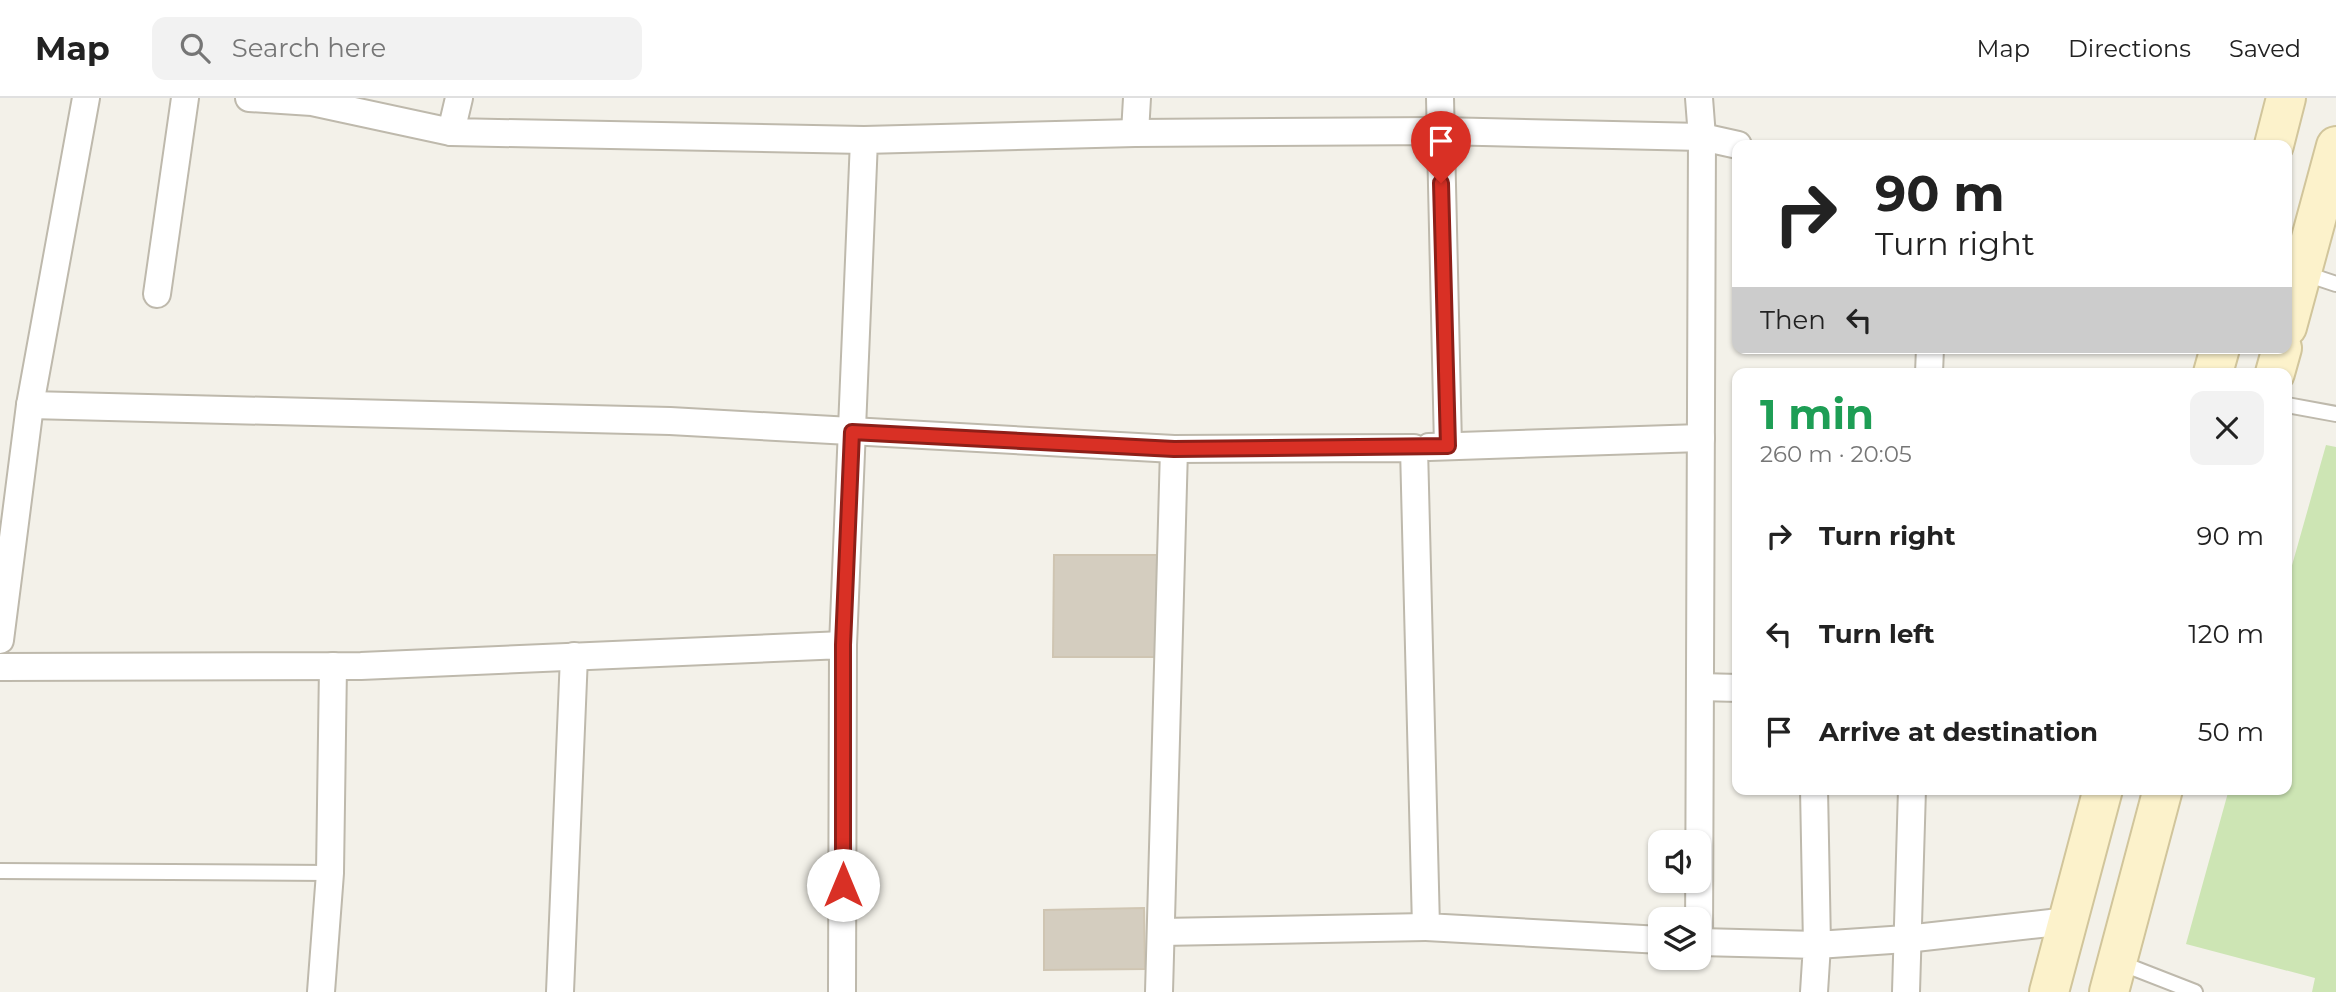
<!DOCTYPE html>
<meta charset="utf-8">
<style>
:root{--surface:#fff;--page:#f2f2f2;--text:#222;--muted:#767676;--line:#e0e0e0}
body{margin:0;font-family:Montserrat,sans-serif;background:var(--page);color:var(--text);height:100vh;display:flex;flex-direction:column;font-size:26px;white-space:nowrap}
*{box-sizing:border-box;margin:0}
p{font-size:23px;color:var(--muted)}
.icon{flex:none;width:38px;height:38px;fill:none;stroke:currentColor;stroke-width:2;stroke-linecap:round;stroke-linejoin:round}
.map{position:relative;flex:1;overflow:hidden}
.sheet{position:absolute;left:1732px;top:270px;width:560px;height:427px;display:flex;flex-direction:column;background:var(--surface);border-radius:14px;box-shadow:0 2px 5px #0004}
.sheet>*{flex:none}
.banner{position:absolute;left:1732px;top:42px;width:560px;height:214px;border-radius:14px;box-shadow:0 2px 5px #0004;background:#fff;color:var(--text);overflow:hidden}
.buttons{position:absolute;left:1648px;top:732px;display:grid;gap:14px}
.buttons a{display:grid;place-items:center;width:63px;height:63px;border-radius:14px;background:var(--surface);box-shadow:0 2px 5px #0004;font-size:35px}
.pin{position:absolute;display:grid;place-items:center;width:60px;height:60px;color:#fff;margin:-72px -30px;border-radius:50% 50% 50% 0;rotate:-45deg;box-shadow:0 0 7px #0007}
.pin .icon{rotate:45deg}
.me{position:absolute;width:77px;margin:-38px;rotate:0deg;stroke-linejoin:round;filter:drop-shadow(0 0 5px #0008)}
.turn{display:flex;align-items:center;gap:24px;height:147px;padding:0 28px;font-size:32px}
.turn .icon{width:91px;height:91px;stroke-width:2.5}
.turn b{display:block;font-size:49px;line-height:60px}
.then{display:flex;align-items:center;height:66px;padding:0 28px;background:#0003;gap:14px;font-size:26px}
.round{display:grid;place-items:center;flex:none;width:74px;height:74px;border-radius:14px;background:var(--page)}
.headline{display:flex;align-items:center;justify-content:space-between;height:119px;padding:0 28px}
h1{font-size:42px;font-weight:700;line-height:52px;color:#1e9e55}
ul{padding:0;list-style:none}
li{display:flex;align-items:center;gap:21px;height:98px;padding:0 28px}
li div{flex:1}
li b{display:block;font-size:26px}
li em{font-style:normal}
header{display:flex;align-items:center;gap:42px;box-sizing:border-box;height:98px;padding:0 35px;background:var(--surface);border-bottom:2px solid var(--line)}
header strong{font-size:33px}
nav{display:flex;gap:38px;margin-inline-start:auto;font-size:24px}
.search{width:490px;height:63px;background:var(--page);display:flex;align-items:center;gap:18px;box-sizing:border-box;padding:0 24px;border-radius:14px;color:var(--muted);font-size:26px}
.map>svg:first-child{display:block}
.green{fill:#cde5b4}
.building{fill:#d4cdbf;stroke:#cfc5b2;stroke-width:2}
.lines{fill:none;stroke-linecap:round;stroke-linejoin:round}
.lane-casing{stroke:#beb9ac;stroke-width:18}
.street-casing{stroke:#beb9ac;stroke-width:30}
.secondary-casing{stroke:#d1c59b;stroke-width:42}
.lane{stroke:#fff;stroke-width:14}
.street{stroke:#fff;stroke-width:26}
.secondary{stroke:#fcf2cb;stroke-width:38}
.route-casing{stroke:#8d1f18;stroke-width:18}
.route{stroke:#d93025;stroke-width:12}
</style>
<header>
<strong>Map</strong>
<div class="search"><svg class="icon" aria-label="search" viewBox="0 0 24 24"><circle cx="10" cy="10" r="6"/><path d="M15 15l6 6"/></svg>Search here</div>
<nav><a>Map</a><a>Directions</a><a>Saved</a></nav>
</header>
<div class="map">
<svg width="2336" height="894" viewBox="0 0 2336 894">
<rect width="100%" height="100%" fill="#f3f1e9"/>
<path class="green" d="M2326 347 2336 349V894H2312L2315 880 2186 846 2229 691H2287V485Z"/>
<g class="building">
<path d="M1054 457H1157L1156 559H1053Z"/>
<path d="M1144 810 1145 871 1044 872V812Z"/>
</g>
<g class="lines">
<defs>
<g id="lane">
<path d="M2303 175 2336 186"/>
<path d="M2287 307 2336 316"/>
<path d="M0 773 330 775"/>
<path d="M2118 864 2195 894"/>
</g>
<g id="street">
<path d="M249 0 312 4 451 34"/>
<path d="M459 0 451 34 864 42"/>
<path d="M1440 0 1448 348"/>
<path d="M1135 35 1137 0"/>
<path d="M157 196 185 0"/>
<path d="M1929 275 1930 250"/>
<path d="M30 307 670 323 1174 351 1414 350 1426 829 1661 842"/>
<path d="M1429 349 1701 340"/>
<path d="M0 542 30 307 86 0"/>
<path d="M843 547 864 42 1135 35 1440 33 1702 39 1738 47"/>
<path d="M0 569 361 568 843 547 842 894"/>
<path d="M1700 589 1738 590"/>
<path d="M1814 691 1817 847 1906 841 2068 823"/>
<path d="M1161 834 1426 829"/>
<path d="M1699 844 1702 39 1699 0"/>
<path d="M1699 844 1817 847 1814 894"/>
<path d="M321 894 330 775 333 568"/>
<path d="M560 894 574 558"/>
<path d="M1159 894 1174 351"/>
<path d="M1906 894 1912 691"/>
</g>
<g id="secondary">
<path d="M2274 47 2286 0"/>
<path d="M2287 229 2336 48"/>
<path d="M2213 275 2220 250"/>
<path d="M2275 275 2282 250"/>
<path d="M2049 894 2103 691"/>
<path d="M2109 894 2163 691"/>
</g>
</defs>
<use href="#lane" class="lane-casing"/>
<use href="#street" class="street-casing"/>
<use href="#secondary" class="secondary-casing"/>
<use href="#lane" class="lane"/>
<use href="#street" class="street"/>
<use href="#secondary" class="secondary"/>
</g>
<g class="lines">
<defs>
<path id="route" d="M843 787V547L852 334 1174 351 1448 348 1441 85"/>
</defs>
<use href="#route" class="route-casing"/>
<use href="#route" class="route"/>
</g>
</svg>
<div class="buttons">
<a><svg class="icon" aria-label="sound" viewBox="0 0 24 24"><path d="M4 9h4l5-4v14l-5-4H4zM17 9q2 3 0 6"/></svg></a>
<a><svg class="icon" aria-label="layers" viewBox="0 0 24 24"><path d="M12 4l9 5-9 5-9-5zM3 14l9 5 9-5"/></svg></a>
</div>
<div class="pin" style="left:1441px;top:85px;background:#d93025"><svg class="icon" aria-label="arrive" viewBox="0 0 24 24"><path d="M6 21V4h12l-3 4 3 4H6"/></svg></div>
<svg class="me" style="left:843px;top:787px" viewBox="-20 -20 40 40"><circle r="19" fill="#fff"/><path d="M0-13L10 11 0 6-10 11z" fill="#d93025"/></svg>
<div class="banner">
<div class="turn"><svg class="icon" aria-label="right" viewBox="0 0 24 24"><path d="M7 20v-9h11M14 6l5 5-5 5"/></svg><div><b>90 m</b>Turn right</div></div>
<div class="then">Then<svg class="icon" aria-label="left" viewBox="0 0 24 24"><path d="M17 20v-9H6M10 6l-5 5 5 5"/></svg></div>
</div>
<section class="sheet">
<div class="headline"><div><h1>1 min</h1><p>260 m · 20:05</p></div><a class="round"><svg class="icon" aria-label="close" viewBox="0 0 24 24"><path d="M6 6l12 12M18 6L6 18"/></svg></a></div>
<ul>
<li><svg class="icon" aria-label="right" viewBox="0 0 24 24"><path d="M7 20v-9h11M14 6l5 5-5 5"/></svg><div><b>Turn right</b></div><em>90 m</em></li>
<li><svg class="icon" aria-label="left" viewBox="0 0 24 24"><path d="M17 20v-9H6M10 6l-5 5 5 5"/></svg><div><b>Turn left</b></div><em>120 m</em></li>
<li><svg class="icon" aria-label="arrive" viewBox="0 0 24 24"><path d="M6 21V4h12l-3 4 3 4H6"/></svg><div><b>Arrive at destination</b></div><em>50 m</em></li>
</ul>
</section>
</div>
